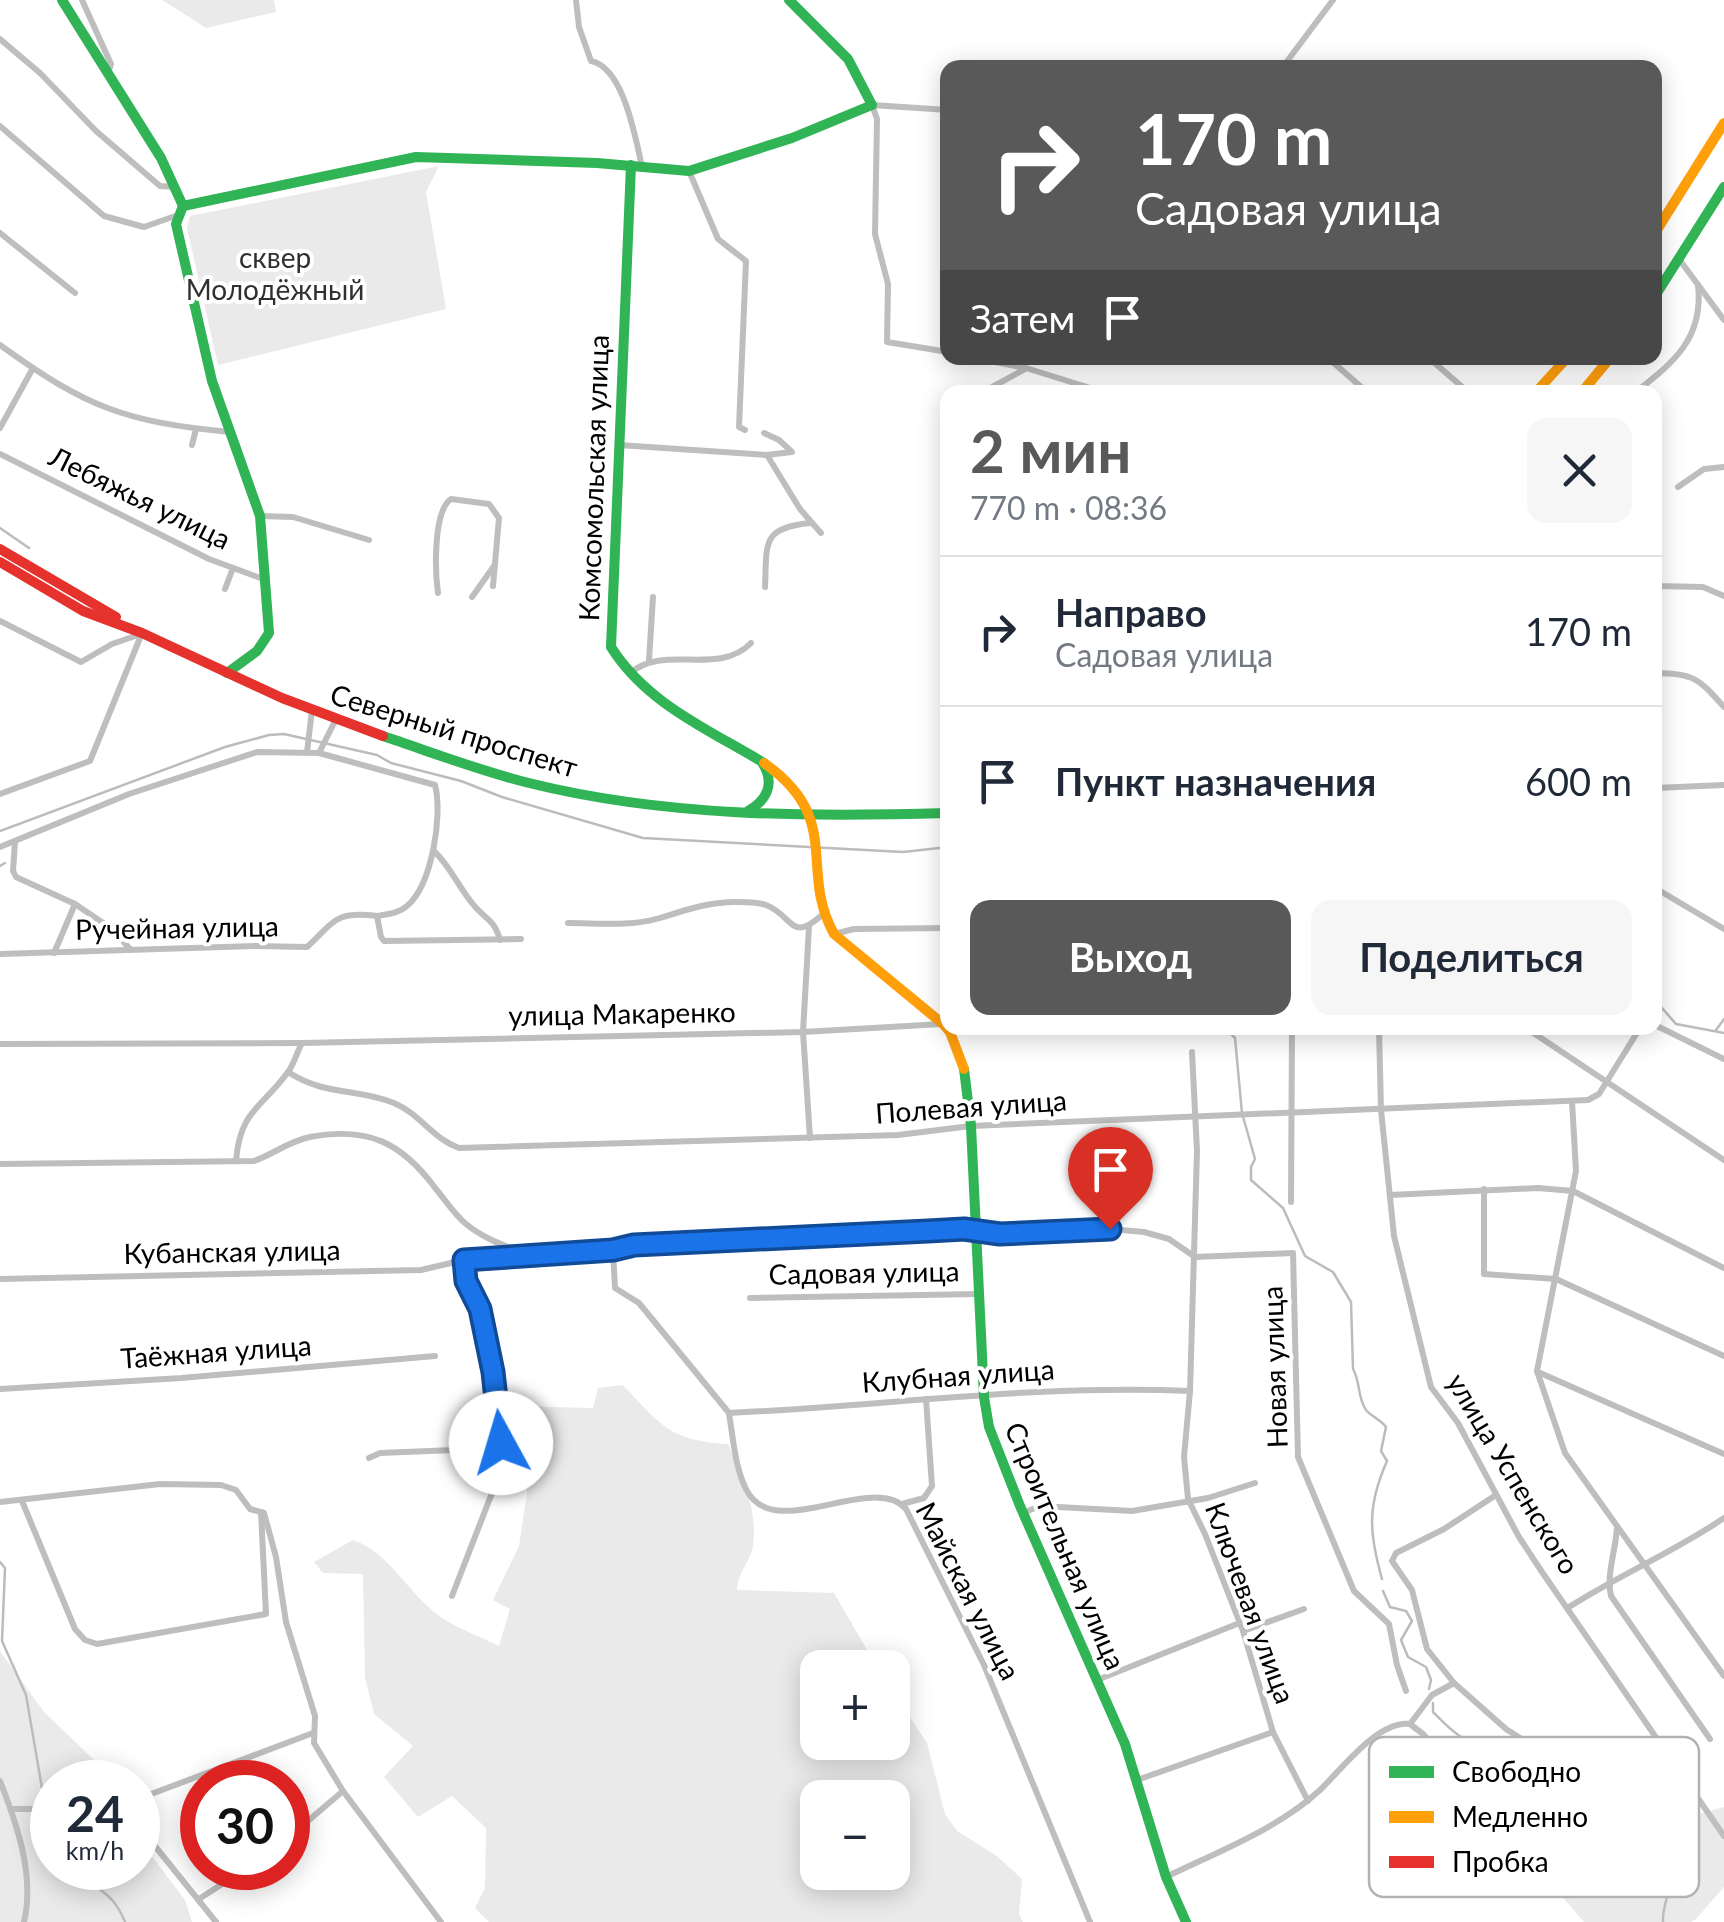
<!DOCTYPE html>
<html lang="ru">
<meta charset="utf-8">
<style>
:root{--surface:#fff;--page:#f6f6f7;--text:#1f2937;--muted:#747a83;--line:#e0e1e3;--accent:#595959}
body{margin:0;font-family:Lato,sans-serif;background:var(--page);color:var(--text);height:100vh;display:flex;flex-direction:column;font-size:38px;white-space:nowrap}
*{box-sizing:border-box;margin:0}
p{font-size:32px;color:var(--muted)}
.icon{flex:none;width:55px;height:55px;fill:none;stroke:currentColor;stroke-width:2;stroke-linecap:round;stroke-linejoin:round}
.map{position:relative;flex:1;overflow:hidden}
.drawer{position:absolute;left:940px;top:385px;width:722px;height:650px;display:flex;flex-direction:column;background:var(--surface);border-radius:20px;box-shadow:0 5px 25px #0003}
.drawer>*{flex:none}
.top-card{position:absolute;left:940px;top:60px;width:722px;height:305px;border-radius:20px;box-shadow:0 5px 25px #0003;background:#595959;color:#fff;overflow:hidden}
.controls{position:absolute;left:800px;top:1650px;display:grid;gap:20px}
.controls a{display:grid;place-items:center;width:110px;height:110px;border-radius:20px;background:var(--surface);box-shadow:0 5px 25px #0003;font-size:50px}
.speed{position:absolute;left:30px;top:1760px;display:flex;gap:20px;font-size:50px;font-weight:700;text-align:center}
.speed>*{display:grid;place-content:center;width:130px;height:130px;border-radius:50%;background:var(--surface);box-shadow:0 5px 25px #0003;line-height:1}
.speed small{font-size:25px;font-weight:400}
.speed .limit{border:15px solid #d22;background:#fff;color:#111}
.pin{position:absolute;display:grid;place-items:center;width:85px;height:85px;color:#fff;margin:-102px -42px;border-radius:50% 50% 50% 0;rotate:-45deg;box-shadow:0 0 10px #0007}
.pin .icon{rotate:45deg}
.me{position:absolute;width:110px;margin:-55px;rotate:354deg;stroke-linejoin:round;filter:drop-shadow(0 0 8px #0008)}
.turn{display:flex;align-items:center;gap:35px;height:210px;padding:0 30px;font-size:45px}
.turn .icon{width:130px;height:130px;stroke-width:2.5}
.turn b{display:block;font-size:70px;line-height:85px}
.then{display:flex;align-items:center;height:95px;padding:0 30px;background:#0003;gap:20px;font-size:38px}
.round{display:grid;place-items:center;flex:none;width:105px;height:105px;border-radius:20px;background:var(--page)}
.headline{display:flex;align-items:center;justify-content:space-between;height:170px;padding:0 30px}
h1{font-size:60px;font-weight:700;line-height:75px;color:var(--accent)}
.action{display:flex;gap:20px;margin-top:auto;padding:20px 30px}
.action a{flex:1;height:115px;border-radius:20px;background:var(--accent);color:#fff;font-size:40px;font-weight:700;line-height:115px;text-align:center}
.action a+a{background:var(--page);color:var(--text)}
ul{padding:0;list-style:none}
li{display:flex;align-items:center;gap:30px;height:150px;padding:0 30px;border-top:2px solid var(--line)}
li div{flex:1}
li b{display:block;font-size:38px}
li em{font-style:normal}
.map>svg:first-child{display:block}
.green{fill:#eaeaea;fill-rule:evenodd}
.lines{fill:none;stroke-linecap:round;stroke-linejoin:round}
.stream{stroke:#bcbcbc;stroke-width:2.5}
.street{stroke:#bebebe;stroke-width:6}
.fast{stroke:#30b455;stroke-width:10}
.slow{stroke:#ff9f0a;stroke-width:10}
.jam{stroke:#e5322d;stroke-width:10}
.route-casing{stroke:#114b97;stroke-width:25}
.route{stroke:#1a73e8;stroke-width:18}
.labels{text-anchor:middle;stroke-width:8;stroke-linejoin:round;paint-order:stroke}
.park-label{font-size:28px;fill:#303030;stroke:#fff}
.street-label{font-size:28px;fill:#000;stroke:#fff}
.key{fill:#fff;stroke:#b2b2b2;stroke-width:2.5}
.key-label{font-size:28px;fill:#000}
</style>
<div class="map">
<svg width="1724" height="1922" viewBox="0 0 1724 1922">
<rect width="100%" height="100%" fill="#fff"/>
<g class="green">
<path d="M162 0H274L276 12 206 28Z"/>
<path d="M439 166 426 192 446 309 218 365 187 228 190 216Z"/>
<path d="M623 1385C661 1425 670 1441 728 1444 742 1478 758 1508 753 1545 751 1561 739 1569 737 1590L834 1593 877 1667 818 1668V1742H892L893 1692 927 1743 945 1814 957 1831 997 1856 1022 1879 1019 1914 1023 1922H489L475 1908 485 1888 486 1828 452 1796 418 1817 384 1777 413 1746 374 1714 365 1677 363 1574 323 1573 314 1562 353 1540C390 1552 409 1596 442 1618 459 1629 481 1637 499 1646L510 1609 493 1600 519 1546 527 1493 524 1441 504 1406 593 1408 598 1388ZM818 1798H892V1872H818Z"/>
<path d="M0 1651 44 1712 92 1758 111 1782H52V1868H138V1838L185 1900 192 1922H0Z"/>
<path d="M1724 1807V1887L1696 1919 1690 1922H1584L1559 1893 1527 1873 1603 1843 1667 1829 1691 1816Z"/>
</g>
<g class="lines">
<g class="stream">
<path d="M0 528 29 548"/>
<path d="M0 831 225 747 269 735 284 734 377 755 391 763 461 781 502 797 643 838 903 852 948 847"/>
<path d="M0 866 5 863"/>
<path d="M1655 1000 1676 1024 1724 1033"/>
<path d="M1195 1028 1229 1032 1235 1038 1242 1113 1255 1159 1251 1167V1180L1283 1208 1305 1256 1333 1272 1351 1302 1353 1369C1361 1383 1357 1397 1366 1410 1372 1417 1380 1419 1386 1427L1381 1451 1387 1461C1367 1506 1369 1533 1382 1579"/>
<path d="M1716 1030 1724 1019"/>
<path d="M0 1562 5 1568 2 1641 26 1695 42 1788 52 1818"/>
<path d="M1383 1591 1390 1607 1406 1611 1412 1621 1401 1640 1408 1657 1426 1667 1431 1680 1429 1689"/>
<path d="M1433 1703V1712C1442 1721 1452 1732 1463 1738 1497 1758 1526 1747 1553 1783L1551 1795C1598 1811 1600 1821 1624 1862L1673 1875C1670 1893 1662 1905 1663 1922"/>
<path d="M78 1868C94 1891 112 1889 125 1922"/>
</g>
<g class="street">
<path d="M82 0 111 64 109 70"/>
<path d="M576 0 579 27 591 61C624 68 635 137 642 166"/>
<path d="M0 39 40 73 96 131 160 186 175 187"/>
<path d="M1282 68 1333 0"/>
<path d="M948 110 872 105 877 119 875 234 888 284 887 342 948 352"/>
<path d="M0 126 104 216 144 227 178 215"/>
<path d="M689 171 718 239 746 261 739 427 745 430"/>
<path d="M0 233 75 293"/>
<path d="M1679 259 1724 320"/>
<path d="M0 345C86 407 124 422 230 432"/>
<path d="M974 358 1026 368 1103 392"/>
<path d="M1328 358 1367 392"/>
<path d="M1429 358 1468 392"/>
<path d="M983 392 1025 369"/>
<path d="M1636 392C1674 362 1704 338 1698 285"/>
<path d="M0 428 33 368"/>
<path d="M192 445 196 429"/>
<path d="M619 445 767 455 792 452 779 440 764 433"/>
<path d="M0 454 209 559 263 579"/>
<path d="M767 455 800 509 821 533"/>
<path d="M1678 487 1704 469 1724 467"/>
<path d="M260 516 293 517 369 540"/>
<path d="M1655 586 1703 587 1724 596"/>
<path d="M765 587C767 543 761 528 810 523"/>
<path d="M225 589 233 568"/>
<path d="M438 593C435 572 433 511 451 499L489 504 499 518 493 586"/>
<path d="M472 597 494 566"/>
<path d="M0 621 81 662 112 644 141 634"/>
<path d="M649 660 653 597"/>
<path d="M1655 673C1694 673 1699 679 1724 707"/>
<path d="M629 674C663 643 718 677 751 643"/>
<path d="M307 752 312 710"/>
<path d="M319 753 336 719"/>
<path d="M1655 788 1724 785"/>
<path d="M0 794 90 761 142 633"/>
<path d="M15 842 13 871 16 877 75 904 54 953"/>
<path d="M0 847 129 794 257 752 319 753 435 785C443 815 432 885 407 906 399 913 388 914 377 916"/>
<path d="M434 851C450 866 458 886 472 903 484 919 494 918 500 940"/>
<path d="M1655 888 1724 929"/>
<path d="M75 904 112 929 130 949"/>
<path d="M568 923C598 923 630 927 660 918 686 910 708 902 736 902 744 902 758 902 766 905 794 916 790 944 823 914"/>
<path d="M809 927 803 1032 810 1138"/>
<path d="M834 934 854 929 948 928"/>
<path d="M0 954 255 946 307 947C335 921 335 911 377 916L381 937 384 941 521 939"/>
<path d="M1655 1025 1724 1059"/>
<path d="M1379 1028 1381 1110 1394 1236 1431 1387 1458 1423 1519 1537 1542 1572 1724 1836"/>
<path d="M1526 1028 1724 1160"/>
<path d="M950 1032 974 1028"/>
<path d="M0 1044 302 1043 803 1032 942 1024"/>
<path d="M1192 1052 1197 1151 1190 1391 1184 1457 1188 1499 1205 1534 1243 1631 1273 1732 1308 1801"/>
<path d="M288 1072C325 1096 356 1088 394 1103 420 1114 433 1139 459 1148L898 1135 971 1126 1588 1100 1599 1094 1640 1028"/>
<path d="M236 1161C240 1110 262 1108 288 1072 294 1064 297 1052 302 1043"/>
<path d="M0 1164 254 1161C274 1154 289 1141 310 1137 369 1126 402 1143 436 1189 446 1201 454 1214 466 1224 484 1239 506 1246 528 1255"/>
<path d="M1484 1189V1274L1556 1279 1724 1356"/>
<path d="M1390 1195 1538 1188 1573 1191 1724 1268"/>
<path d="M1291 1202 1292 1028"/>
<path d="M613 1251 615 1288 639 1303 729 1413"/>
<path d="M0 1279 421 1270 464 1260 613 1251 635 1245 964 1229 1000 1234 1110 1229 1144 1232 1169 1239 1195 1257 1293 1253 1298 1457 1354 1591 1389 1624 1397 1665 1406 1691"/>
<path d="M750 1298 979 1294"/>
<path d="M1537 1371 1565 1453 1724 1676"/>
<path d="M1537 1371 1576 1171 1572 1101"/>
<path d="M1538 1372 1724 1454"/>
<path d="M0 1389 181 1378 435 1356"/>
<path d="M729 1413C733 1438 735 1467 746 1489 773 1545 873 1471 906 1509L984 1665 1090 1922"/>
<path d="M729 1413C882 1406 1036 1384 1190 1391"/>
<path d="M369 1458 380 1453 454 1450 501 1443"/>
<path d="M1496 1495 1444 1529 1396 1553 1392 1561 1412 1590 1427 1649 1454 1683 1506 1729 1573 1772 1593 1798"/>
<path d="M22 1501 75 1629 85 1640 97 1644 266 1614 261 1512"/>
<path d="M0 1502 160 1484 221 1485 236 1490 250 1509 264 1513 276 1557 286 1622 315 1716 314 1743 343 1791 441 1922"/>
<path d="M902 1504 924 1498 932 1486 926 1399"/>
<path d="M1023 1513 1040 1506 1132 1511 1208 1498 1255 1483"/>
<path d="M1617 1527C1616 1550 1606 1574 1611 1596L1710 1739"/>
<path d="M452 1596 492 1493 499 1471 501 1443 493 1372 480 1309 466 1281 464 1260"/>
<path d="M1569 1607C1619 1575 1674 1552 1724 1518"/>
<path d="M1243 1631 1304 1609"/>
<path d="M1097 1680 1237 1624"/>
<path d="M1410 1724 1423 1734 1453 1769 1523 1823"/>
<path d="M1410 1724 1432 1695 1454 1683"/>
<path d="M1137 1780 1273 1732"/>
<path d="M0 1781C17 1824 35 1876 24 1922"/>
<path d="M138 1799 313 1733"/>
<path d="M11 1809H52"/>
<path d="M138 1825 216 1922"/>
<path d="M288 1838 343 1791"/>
<path d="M1166 1877C1217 1852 1278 1829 1320 1790 1342 1769 1378 1720 1410 1724"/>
<path d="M199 1899 247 1868"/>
</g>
<g class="fast">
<path d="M62 0 161 158 183 206"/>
<path d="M631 165 611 647C647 704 708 729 764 763"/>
<path d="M183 206 416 157 597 163 689 171 792 138 872 105 848 59 789 0"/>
<path d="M183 206 176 224 212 381 260 516 269 633 257 651 227 673"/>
<path d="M1655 296 1724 187"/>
<path d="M383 736C431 752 480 771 529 783 666 817 808 817 948 813"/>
<path d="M748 811C767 800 775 784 763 764"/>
<path d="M964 1069 971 1126 984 1397 989 1427 1020 1506 1125 1744 1166 1877 1186 1922"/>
</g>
<g class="slow">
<path d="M1655 233 1724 123"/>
<path d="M1536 392 1567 358"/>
<path d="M1582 392 1610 358"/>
<path d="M764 763C844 819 798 869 834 934L943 1024 950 1032 964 1069"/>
</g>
<g class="jam">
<path d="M0 549 116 617"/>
<path d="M0 562 83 611 142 633 282 698 383 736"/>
</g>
</g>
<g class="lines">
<defs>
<path id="route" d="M501 1443 493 1372 480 1309 466 1281 464 1260 613 1250 634 1245 928 1231 964 1229 1000 1234 1110 1229"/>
</defs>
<use href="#route" class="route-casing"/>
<use href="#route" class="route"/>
</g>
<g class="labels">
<g class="park-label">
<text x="275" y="268">сквер<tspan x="275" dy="32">Молодёжный</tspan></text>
</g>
<g class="street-label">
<text transform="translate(594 478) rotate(-88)" y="10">Комсомольская улица</text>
<text transform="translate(140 498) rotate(26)" y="10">Лебяжья улица</text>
<text transform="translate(454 731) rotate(17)" y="10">Северный проспект</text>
<text transform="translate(177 928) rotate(-1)" y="10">Ручейная улица</text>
<text transform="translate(622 1014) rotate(-1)" y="10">улица Макаренко</text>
<text transform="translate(971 1107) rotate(-4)" y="10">Полевая улица</text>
<text transform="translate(232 1252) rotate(-1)" y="10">Кубанская улица</text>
<text transform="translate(864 1273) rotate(-1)" y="10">Садовая улица</text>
<text transform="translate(216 1352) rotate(-4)" y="10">Таёжная улица</text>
<text transform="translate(1275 1367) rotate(-92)" y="10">Новая улица</text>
<text transform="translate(958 1376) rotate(-4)" y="10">Клубная улица</text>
<text transform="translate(1513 1474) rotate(59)" y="10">улица Успенского</text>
<text transform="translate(1065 1546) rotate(67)" y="10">Строительная улица</text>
<text transform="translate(968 1591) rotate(63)" y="10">Майская улица</text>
<text transform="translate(1250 1603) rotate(70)" y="10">Ключевая улица</text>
</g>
</g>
<rect x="1369" y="1737" width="330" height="160" rx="15" class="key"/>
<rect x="1389" y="1766" width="45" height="12" fill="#30b455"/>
<rect x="1389" y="1811" width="45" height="12" fill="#ff9f0a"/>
<rect x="1389" y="1856" width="45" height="12" fill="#e5322d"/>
<g class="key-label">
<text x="1452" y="1782">Свободно</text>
<text x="1452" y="1827">Медленно</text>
<text x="1452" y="1872">Пробка</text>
</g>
</svg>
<div class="controls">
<a>+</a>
<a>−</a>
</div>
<div class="speed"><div>24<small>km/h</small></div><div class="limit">30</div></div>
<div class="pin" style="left:1110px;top:1229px;background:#d93025"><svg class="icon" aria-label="arrive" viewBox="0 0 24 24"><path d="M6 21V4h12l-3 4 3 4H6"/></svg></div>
<svg class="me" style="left:501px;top:1443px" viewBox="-20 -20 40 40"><circle r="19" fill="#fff"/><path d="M0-13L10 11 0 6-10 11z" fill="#1a73e8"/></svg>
<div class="top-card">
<div class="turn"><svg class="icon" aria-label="right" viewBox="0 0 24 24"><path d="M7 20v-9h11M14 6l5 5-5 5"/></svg><div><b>170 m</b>Садовая улица</div></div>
<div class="then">Затем<svg class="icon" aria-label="arrive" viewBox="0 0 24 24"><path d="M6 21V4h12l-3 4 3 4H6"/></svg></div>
</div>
<section class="drawer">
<div class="headline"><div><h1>2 мин</h1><p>770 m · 08:36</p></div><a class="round"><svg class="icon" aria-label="close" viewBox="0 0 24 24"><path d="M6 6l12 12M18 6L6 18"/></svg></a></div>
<ul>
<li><svg class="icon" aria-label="right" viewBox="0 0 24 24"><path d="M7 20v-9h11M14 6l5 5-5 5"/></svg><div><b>Направо</b><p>Садовая улица</p></div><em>170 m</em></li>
<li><svg class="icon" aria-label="arrive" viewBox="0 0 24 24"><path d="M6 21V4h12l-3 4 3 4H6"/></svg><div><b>Пункт назначения</b></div><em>600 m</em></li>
</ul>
<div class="action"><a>Выход</a><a>Поделиться</a></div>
</section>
</div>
